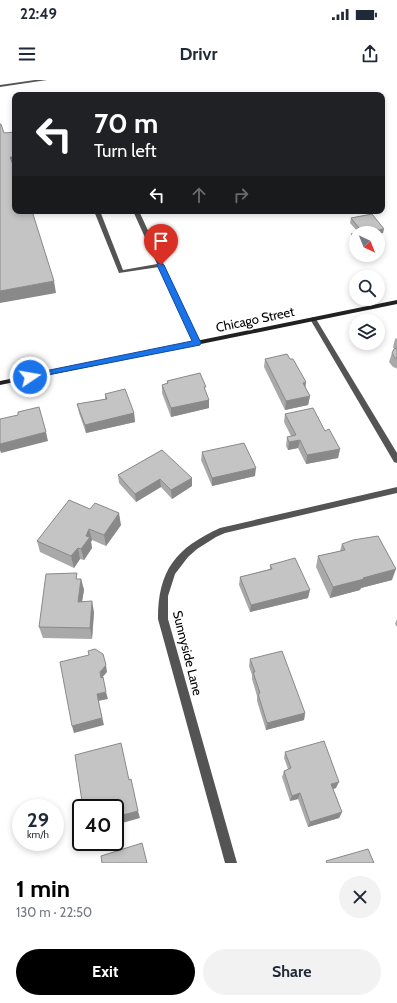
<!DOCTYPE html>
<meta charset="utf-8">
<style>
:root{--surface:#fff;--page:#f2f2f3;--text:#1f2937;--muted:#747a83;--accent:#000}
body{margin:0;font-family:Cabin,sans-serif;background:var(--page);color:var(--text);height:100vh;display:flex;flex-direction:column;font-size:15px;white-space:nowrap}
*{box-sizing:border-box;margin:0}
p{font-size:13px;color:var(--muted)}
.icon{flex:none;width:22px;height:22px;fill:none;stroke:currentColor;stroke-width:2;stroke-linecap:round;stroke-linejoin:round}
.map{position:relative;height:783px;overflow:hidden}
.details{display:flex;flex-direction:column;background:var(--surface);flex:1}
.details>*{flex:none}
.guide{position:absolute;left:12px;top:12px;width:373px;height:122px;border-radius:8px;box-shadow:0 2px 6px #0003;background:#202124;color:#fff;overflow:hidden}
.needle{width:26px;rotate:137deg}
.tools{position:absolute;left:349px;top:146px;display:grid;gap:8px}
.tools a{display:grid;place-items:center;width:36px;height:36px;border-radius:50%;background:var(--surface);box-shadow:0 2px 6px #0003;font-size:20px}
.speed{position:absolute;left:12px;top:719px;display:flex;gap:8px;font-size:20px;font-weight:700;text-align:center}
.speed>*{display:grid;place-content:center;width:52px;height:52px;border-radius:50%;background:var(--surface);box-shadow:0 2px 6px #0003;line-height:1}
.speed small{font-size:10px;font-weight:400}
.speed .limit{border:2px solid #111;border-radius:6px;background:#fff;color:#111}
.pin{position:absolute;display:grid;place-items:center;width:34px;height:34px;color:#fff;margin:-41px -17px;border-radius:50% 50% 50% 0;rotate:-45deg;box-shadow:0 0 4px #0007}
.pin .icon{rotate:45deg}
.me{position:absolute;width:44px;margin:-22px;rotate:78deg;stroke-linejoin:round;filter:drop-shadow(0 0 3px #0008)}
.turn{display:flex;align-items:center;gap:14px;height:84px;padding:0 16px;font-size:18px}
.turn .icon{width:52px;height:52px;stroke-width:2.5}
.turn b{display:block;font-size:28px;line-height:34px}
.lanes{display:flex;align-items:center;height:38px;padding:0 16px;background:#0003;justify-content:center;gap:20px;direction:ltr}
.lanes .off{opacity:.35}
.round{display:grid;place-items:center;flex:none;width:42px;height:42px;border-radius:21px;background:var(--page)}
.head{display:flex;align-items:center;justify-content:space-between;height:68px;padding:0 16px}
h1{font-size:24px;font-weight:700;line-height:30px;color:var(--accent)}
.button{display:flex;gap:8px;margin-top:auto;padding:8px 16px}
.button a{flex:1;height:46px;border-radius:24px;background:var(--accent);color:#fff;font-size:16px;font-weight:700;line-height:46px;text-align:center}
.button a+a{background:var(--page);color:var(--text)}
.status{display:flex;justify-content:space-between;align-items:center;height:28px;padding:0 20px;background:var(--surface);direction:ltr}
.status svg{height:11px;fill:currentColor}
header{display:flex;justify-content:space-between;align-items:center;height:52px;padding:0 16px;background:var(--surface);font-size:18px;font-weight:700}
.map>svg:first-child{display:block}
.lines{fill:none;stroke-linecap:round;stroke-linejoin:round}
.lane{fill:#545454;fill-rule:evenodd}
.street{fill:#545454;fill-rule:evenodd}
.secondary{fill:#212121;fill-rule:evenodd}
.wall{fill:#a9a9a9}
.shaded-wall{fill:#898989}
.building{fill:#c4c4c4;stroke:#898989}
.route{fill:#1a73e8;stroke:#114b97}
.labels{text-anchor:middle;stroke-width:3.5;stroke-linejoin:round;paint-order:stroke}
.street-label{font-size:13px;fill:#000;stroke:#fff}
</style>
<div class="status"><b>22:49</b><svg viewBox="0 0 49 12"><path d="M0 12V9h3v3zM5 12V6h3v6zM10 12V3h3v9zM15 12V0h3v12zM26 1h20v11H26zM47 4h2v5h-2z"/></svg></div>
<header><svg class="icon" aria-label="menu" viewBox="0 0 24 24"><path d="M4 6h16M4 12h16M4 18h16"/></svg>Drivr<svg class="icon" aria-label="share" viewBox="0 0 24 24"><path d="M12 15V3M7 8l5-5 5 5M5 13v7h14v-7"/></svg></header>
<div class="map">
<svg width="397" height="783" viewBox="0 0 397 783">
<rect width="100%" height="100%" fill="#fff"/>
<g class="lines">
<path class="lane" d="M94 131H100L123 190 157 184 133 131H139L200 263 199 265H197L194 263 159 187 119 193Z"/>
<g class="street">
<path d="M35 0H47L0 7V5Z"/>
<path d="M313 237 316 239 397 373V383L394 382 310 239Z"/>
<path d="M397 407V413L225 453 216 457 197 469 188 477 175 494 168 516V539L237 783H225L158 539C158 490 176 468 220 448Z"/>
</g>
<path class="secondary" d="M397 220V224L0 305V301Z"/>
</g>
<g class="wall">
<path d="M351 138 383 153 378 154V153H359L350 143Z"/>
<path d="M356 153V163H355L351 159V154Z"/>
<path d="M397 258V289L396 288 393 287 389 282 392 273 394 269 393 267 395 259Z"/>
<path d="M265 279 305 308 310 316 308 325 285 330 264 287Z"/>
<path d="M167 301 209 320V328L171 337 162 313V305L167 303Z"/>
<path d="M105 314 134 333 135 342 86 353 79 333 77 324 105 319Z"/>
<path d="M285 334 325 351 340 369 338 378 306 384 298 368 288 370 286 366 287 357 291 356 284 342Z"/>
<path d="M162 370 192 406 172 419 161 407 136 422 119 403 118 395Z"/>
<path d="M202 372 255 396 212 406 201 380Z"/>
<path d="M90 429 121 445 106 466 92 460 91 462 92 468 84 480 80 479 74 488 40 472 37 461Z"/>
<path d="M342 464 392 500 361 508 360 510 330 518 316 487 318 476 340 471Z"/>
<path d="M270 485 308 518 250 532 239 505 240 497 270 489Z"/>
<path d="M78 499H81L84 510 82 522 94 532 92 559 43 558 39 547Z"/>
<path d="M397 539V547L395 544Z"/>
<path d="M250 579 305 633 304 640 266 650 257 621V616L252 599V595L249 586Z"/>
<path d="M285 672 336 708 333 709 342 732 339 738 308 747 298 719 290 721 282 697 284 691 288 689 284 678Z"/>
</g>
<g class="shaded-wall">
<path d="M10 77H15V89H13Z"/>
<path d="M384 149 383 153 378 154V153H363Z"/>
<path d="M54 201 56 213 0 223V211Z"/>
<path d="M306 302 305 311 303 303Z"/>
<path d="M310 316 308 325 285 330 286 321Z"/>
<path d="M209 320V328L171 337V328Z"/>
<path d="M134 333 135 342 86 353 85 345Z"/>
<path d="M46 352 48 361 1 373 0 370V364Z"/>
<path d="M300 360 298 368 288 370 289 362Z"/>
<path d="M340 369 338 378 306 384 307 375Z"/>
<path d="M256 388 255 396 212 406V398Z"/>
<path d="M192 398V406L172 419 171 410Z"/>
<path d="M160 399 161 407 136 422 135 414Z"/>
<path d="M119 433 121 445 106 466 104 455Z"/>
<path d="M89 449 92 460 91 462 92 468 84 480 81 469Z"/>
<path d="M78 468 80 479 74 488 71 476Z"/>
<path d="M396 489 392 500 361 508 360 510 330 518 333 507 363 498Z"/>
<path d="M81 499 84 510 80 532 78 522Z"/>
<path d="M310 510 308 518 250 532 251 525Z"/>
<path d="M92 521 94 532 92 559 90 548Z"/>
<path d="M106 585 107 592 101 599 100 592Z"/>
<path d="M106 612 108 619 98 621 104 645 74 653 72 646 97 614Z"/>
<path d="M305 633 304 640 266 650 267 643Z"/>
<path d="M339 702 336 708 329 710 331 704Z"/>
<path d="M300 713 298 719 290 721 292 716Z"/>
<path d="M138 731 140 738 115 745V737Z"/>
<path d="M342 732 339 738 308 747 310 742Z"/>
</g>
<g class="building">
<path d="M0 44H1L4 53 15 52V71H14L15 77H10L13 85 15 84V131H32L54 201 0 211Z"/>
<path d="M372 134 384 149 363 153 351 138Z"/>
<path d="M356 153V159L351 154 358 153Z"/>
<path d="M397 268V279L395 278 392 273 394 269Z"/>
<path d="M287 274 290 279H293L306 302 303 303 310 316 286 321 265 279Z"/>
<path d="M200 293 206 307H204L209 320 171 328 162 305 168 303 167 301Z"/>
<path d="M125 309 134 333 85 345 77 324 107 319 105 314Z"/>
<path d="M39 327 46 352 0 364V339L18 335V332Z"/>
<path d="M313 328 325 351 329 349 340 369 307 375 300 360 289 362 287 357 296 355 285 334Z"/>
<path d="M244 363 256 388 212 398 202 372Z"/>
<path d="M162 370 192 398 171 410 160 399 135 414 118 395Z"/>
<path d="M69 420 90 429 95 423 119 433 104 455 89 449 86 456 90 457 81 469 78 468 71 476 37 461Z"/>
<path d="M378 456 396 489 363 498 364 499 333 507 318 476 345 470 342 464 353 460Z"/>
<path d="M295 478 310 510 251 525 240 497 272 489 270 485Z"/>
<path d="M77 493 76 499H81L78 522 92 521 90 548 39 547 46 494Z"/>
<path d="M95 569 103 574 106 585 100 592 101 598 103 597 106 612 97 614 102 638 72 646 60 582 89 575 88 571Z"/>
<path d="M282 571 305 633 267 643 258 614 260 613 253 592H255L250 579Z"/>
<path d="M324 661 339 702 331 704 342 732 310 742 300 713 292 716 284 691 291 688 285 672Z"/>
<path d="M121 663 129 700 131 699 138 731 115 737V728H83L75 675Z"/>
<path d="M142 763 147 783H102L101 776Z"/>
<path d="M368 769 374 783H327L326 781Z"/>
</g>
<path class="route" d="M158 183 164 185 201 263 200 265 27 299 26 297 30 294 192 261 157 185Z"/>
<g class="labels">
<g class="street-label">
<text transform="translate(255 239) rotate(-12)" y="5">Chicago Street</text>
<text transform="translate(188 573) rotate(76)" y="5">Sunnyside Lane</text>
</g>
</g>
</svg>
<div class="tools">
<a><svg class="needle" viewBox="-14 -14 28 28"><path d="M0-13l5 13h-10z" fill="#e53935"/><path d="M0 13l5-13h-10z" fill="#747a83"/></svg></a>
<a><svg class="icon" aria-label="search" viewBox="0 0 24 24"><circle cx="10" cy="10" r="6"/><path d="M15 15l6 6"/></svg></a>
<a><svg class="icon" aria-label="layers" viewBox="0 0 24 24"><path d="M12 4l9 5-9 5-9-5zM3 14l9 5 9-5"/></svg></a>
</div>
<div class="speed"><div>29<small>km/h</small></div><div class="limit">40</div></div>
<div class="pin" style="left:161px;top:185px;background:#d93025"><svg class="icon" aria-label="arrive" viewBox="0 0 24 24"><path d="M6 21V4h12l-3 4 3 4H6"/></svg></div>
<svg class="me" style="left:30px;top:297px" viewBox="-20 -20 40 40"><circle r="17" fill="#1a73e8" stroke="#fff" stroke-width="3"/><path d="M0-11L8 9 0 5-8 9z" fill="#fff"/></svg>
<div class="guide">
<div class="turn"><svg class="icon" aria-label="left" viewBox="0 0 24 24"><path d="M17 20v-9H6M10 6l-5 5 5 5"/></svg><div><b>70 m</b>Turn left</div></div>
<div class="lanes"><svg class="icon" aria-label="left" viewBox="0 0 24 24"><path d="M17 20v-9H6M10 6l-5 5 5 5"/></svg><svg class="icon off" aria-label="ahead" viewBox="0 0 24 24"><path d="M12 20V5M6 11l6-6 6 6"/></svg><svg class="icon off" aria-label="right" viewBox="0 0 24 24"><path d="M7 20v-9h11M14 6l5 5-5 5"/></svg></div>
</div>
</div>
<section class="details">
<div class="head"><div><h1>1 min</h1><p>130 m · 22:50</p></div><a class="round"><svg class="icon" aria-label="close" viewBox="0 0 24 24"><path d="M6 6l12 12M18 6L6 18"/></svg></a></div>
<div class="button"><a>Exit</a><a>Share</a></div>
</section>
